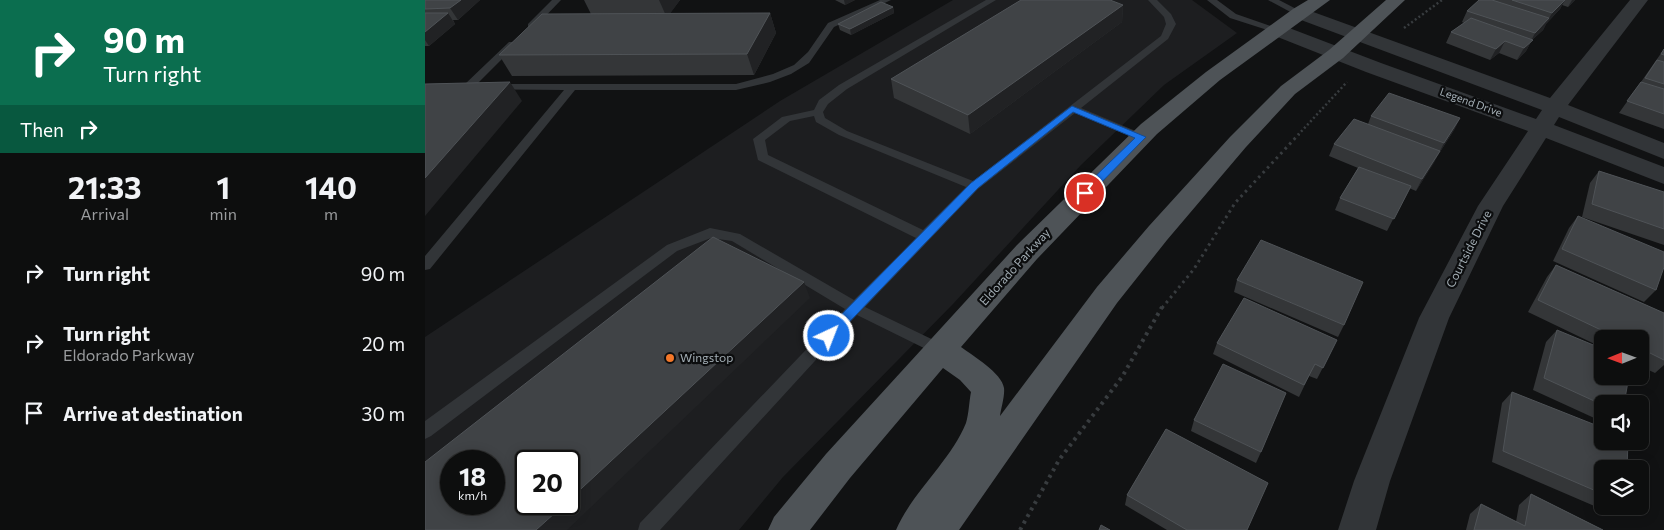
<!DOCTYPE html>
<style>
:root{--surface:#0d0e0e;--page:#1b1c1c;--text:#f1f3f6;--muted:#9a9c9e;--line:#2d2e2e}
body{margin:0;font-family:Commissioner,sans-serif;background:var(--page);color:var(--text);height:100vh;display:flex;flex-direction:column;font-size:19px;white-space:nowrap}
*{box-sizing:border-box;margin:0}
p{font-size:16px;color:var(--muted)}
.icon{flex:none;width:28px;height:28px;fill:none;stroke:currentColor;stroke-width:2;stroke-linecap:round;stroke-linejoin:round}
.map{position:relative;flex:1;overflow:hidden}
.panel{display:flex;flex-direction:column;background:var(--surface);width:425px}
.panel>*{flex:none}
.hud{background:#0b6e4f;color:#fff;overflow:hidden}
.needle{width:32px;rotate:269deg}
.controls{position:absolute;left:1169px;top:330px;display:grid;gap:10px}
.controls a{display:grid;place-items:center;width:55px;height:55px;border-radius:8px;background:var(--surface);box-shadow:0 2px 12px #0003,0 0 0 1px var(--line);font-size:25px}
.speed{position:absolute;left:15px;top:450px;display:flex;gap:10px;font-size:25px;font-weight:700;text-align:center}
.speed>*{display:grid;place-content:center;width:65px;height:65px;border-radius:50%;background:var(--surface);box-shadow:0 2px 12px #0003,0 0 0 1px var(--line);line-height:1}
.speed small{font-size:12px;font-weight:400}
.speed .limit{border:2px solid #111;border-radius:8px;background:#fff;color:#111}
.pin{position:absolute;display:grid;place-items:center;width:42px;height:42px;color:#fff;margin:-21px;border:2px solid #fff;border-radius:50%;box-shadow:0 1px 5px #0007}
.me{position:absolute;width:55px;margin:-28px;rotate:43deg;stroke-linejoin:round;filter:drop-shadow(0 0 4px #0008)}
.turn{display:flex;align-items:center;gap:18px;height:105px;padding:0 20px;font-size:22px}
.turn .icon{width:65px;height:65px;stroke-width:2.5}
.turn b{display:block;font-size:35px;line-height:42px}
.then{display:flex;align-items:center;height:48px;padding:0 20px;background:#0003;gap:10px;font-size:19px}
.eta{display:flex;justify-content:space-evenly;align-items:center;height:85px;text-align:center}
.eta b{font-size:30px;font-weight:700;line-height:35px}
ul{padding:0;list-style:none}
li{display:flex;align-items:center;gap:15px;height:70px;padding:0 20px}
li div{flex:1}
li b{display:block;font-size:19px}
li em{font-style:normal}
main{display:flex;flex:1;min-height:0}
.map>svg:first-child{display:block}
.built{fill:#1d1e20;fill-rule:evenodd}
.lines{fill:none;stroke-linecap:round;stroke-linejoin:round}
.path-far2{stroke:#383c3f;stroke-width:2.5;stroke-dasharray:2 2.5;stroke-linecap:butt}
.path-far1{stroke:#383c3f;stroke-width:3;stroke-dasharray:2.5 4;stroke-linecap:butt}
.path{stroke:#383c3f;stroke-width:4;stroke-dasharray:3 4.5;stroke-linecap:butt}
.service{fill:#323538;fill-rule:evenodd}
.minor{fill:#323538;fill-rule:evenodd}
.primary{fill:#4e5357;fill-rule:evenodd}
.wall{fill:#343638}
.shaded-wall{fill:#212224}
.building{fill:#404346;stroke:#4f5357;fill-rule:evenodd}
.route{fill:#1a73e8;stroke:#114b97}
.poi-dot{fill:#f37729;stroke:#0c0d0e;stroke-width:2}
.labels{text-anchor:middle;stroke-width:4.5;stroke-linejoin:round;paint-order:stroke}
.far-street-label{font-size:11px;fill:#a2adb4;stroke:#0c0d0e}
.street-label{font-size:12px;fill:#a2adb4;stroke:#0c0d0e}
.poi-label{font-size:12px;fill:#a2adb4;stroke:#0c0d0e;text-anchor:start}
</style>
<main>
<section class="panel">
<div class="hud">
<div class="turn"><svg class="icon" aria-label="right" viewBox="0 0 24 24"><path d="M7 20v-9h11M14 6l5 5-5 5"/></svg><div><b>90 m</b>Turn right</div></div>
<div class="then">Then<svg class="icon" aria-label="right" viewBox="0 0 24 24"><path d="M7 20v-9h11M14 6l5 5-5 5"/></svg></div>
</div>
<div class="eta">
<div><b>21:33</b><p>Arrival</p></div>
<div><b>1</b><p>min</p></div>
<div><b>140</b><p>m</p></div>
</div>
<ul>
<li><svg class="icon" aria-label="right" viewBox="0 0 24 24"><path d="M7 20v-9h11M14 6l5 5-5 5"/></svg><div><b>Turn right</b></div><em>90 m</em></li>
<li><svg class="icon" aria-label="right" viewBox="0 0 24 24"><path d="M7 20v-9h11M14 6l5 5-5 5"/></svg><div><b>Turn right</b><p>Eldorado Parkway</p></div><em>20 m</em></li>
<li><svg class="icon" aria-label="arrive" viewBox="0 0 24 24"><path d="M6 21V4h12l-3 4 3 4H6"/></svg><div><b>Arrive at destination</b></div><em>30 m</em></li>
</ul>
</section>
<div class="map">
<svg width="1239" height="530" viewBox="0 0 1239 530">
<rect width="100%" height="100%" fill="#111213"/>
<path class="built" d="M528 0H767L812 33 739 85 656 165 528 304 358 477 314 530H0V337L355 101ZM26 461H69V504H26ZM101 461H144V504H101Z"/>
<g class="lines">
<g class="path-far2">
<path d="M979 28 1017 0"/>
<path d="M873 135 922 82"/>
</g>
<path class="path-far1" d="M737 308 769 269 810 203 874 134"/>
<path class="path" d="M595 530 634 460 697 377 737 307"/>
<g class="service">
<path d="M127 0H136L109 28H103V24Z"/>
<path d="M455 0H466L409 27 384 63 366 74 345 82 311 90H150L5 269 0 270V256L139 90 39 89 38 87 39 85 84 42H90L92 44 52 84H311L348 74 369 65 383 52 403 23Z"/>
<path d="M561 0H571L422 89 403 104 398 112 400 118 422 131 548 181 736 36 741 24 739 17 723 0H732L746 14 751 24 743 39 656 108 720 135 722 137 720 139H712L650 113 553 189 440 307 521 346 524 350 521 354 516 356 511 354 432 315 235 530H213L215 523 420 309 307 241 286 238 252 251 6 436 0 439V421L242 245 280 230 285 228 315 234 429 300 491 238 333 160 328 139 357 117 389 110 394 100 414 85ZM389 116 391 122 414 135 541 187 498 230 343 155 340 140 365 121Z"/>
<path d="M782 0H792L811 14 857 30 852 33 805 18Z"/>
<path d="M843 0H854L879 13 877 15H871Z"/>
</g>
<path class="minor" d="M1205 0H1223L1143 105 1239 143V159L1134 117 1129 125 1239 167V184L1121 138 1078 206 1024 318 965 481 951 530H913L929 481 994 318 1053 206 1103 131 941 72 845 34 843 30 845 26 852 24 859 26 956 63 1111 119 1117 110 868 17 865 13 868 9 874 8 880 9 1125 98Z"/>
<path class="primary" d="M883 0H905L795 80 732 134 612 259 536 347C548 356 577 373 579 388 580 396 576 408 575 416L672 287 724 226 805 137 856 86 904 50 961 0H980L918 58 870 94 821 147 742 240 692 303 534 530H471C488 491 525 462 541 423 544 413 544 402 546 392L535 380 518 368 425 478 385 530H343L349 517 401 454 592 245 716 124 781 72 868 9Z"/>
</g>
<g class="wall">
<path d="M0 0H55L33 20H28L30 24 4 46H0Z"/>
<path d="M159 0H255L245 13H345L351 33 329 75 87 76 74 55 166 14Z"/>
<path d="M410 0H430L420 5Z"/>
<path d="M1054 0H1150L1143 7 1137 5 1135 9 1121 24 1118 30 1107 40 1101 51 1092 60 1074 53 1065 60 1021 43 1026 32 1039 23 1037 22 1042 11Z"/>
<path d="M698 5 697 22 545 134 469 98 466 79Z"/>
<path d="M468 7 469 13 426 35 415 30 413 24Z"/>
<path d="M1239 49V129L1194 113 1216 82Z"/>
<path d="M946 116 1035 118 1029 130 1013 155 991 191 984 188 962 231 910 210 915 198 933 168 904 156 909 144 943 124Z"/>
<path d="M1174 171 1239 192V245L1157 217 1165 183Z"/>
<path d="M1153 216 1231 290 1219 302 1128 261 1144 228Z"/>
<path d="M1131 265 1239 313V365L1230 373 1215 366V339H1178V348L1103 312 1122 277Z"/>
<path d="M812 280 919 325 913 337 809 292Z"/>
<path d="M1132 330 1178 404V422L1108 390 1121 342Z"/>
<path d="M912 340 892 379 884 376 874 397 788 354 792 343Z"/>
<path d="M1087 392 1178 469V506H1199L1188 514 1067 462 1077 403Z"/>
<path d="M769 420 836 452 831 463 766 431Z"/>
<path d="M1106 494 1178 530H1041L1045 514 1056 504 1091 522 1094 505Z"/>
<path d="M702 495 822 530H742L700 505Z"/>
</g>
<g class="shaded-wall">
<path d="M36 0H55L33 20 25 8Z"/>
<path d="M234 0H255L242 18Z"/>
<path d="M419 0H430L420 5Z"/>
<path d="M1140 0 1135 9 1121 24 1127 13Z"/>
<path d="M1147 0H1150L1143 7Z"/>
<path d="M698 5 697 22 545 134 543 115Z"/>
<path d="M468 7 469 13 426 35 425 29Z"/>
<path d="M23 13 30 24 4 46 0 40V32Z"/>
<path d="M345 13 351 33 329 75 322 54Z"/>
<path d="M1124 18 1118 30 1107 40 1101 51 1092 60 1099 48 1105 43 1110 33Z"/>
<path d="M1080 41 1074 53 1065 60 1071 49Z"/>
<path d="M85 82 97 101 0 216V178Z"/>
<path d="M1035 118 1029 130 1013 155 1019 143Z"/>
<path d="M1015 151 1009 163 991 191 997 179Z"/>
<path d="M379 282 385 298 142 530H111L140 504H144V500Z"/>
</g>
<g class="building">
<path d="M0 0H36L25 8 0 9Z"/>
<path d="M596 0H685L698 5 543 115 466 79Z"/>
<path d="M1054 0H1067L1124 18 1110 33 1042 11Z"/>
<path d="M1087 0H1140L1127 13Z"/>
<path d="M456 2 468 7 425 29 413 24Z"/>
<path d="M0 13H23L0 32Z"/>
<path d="M345 13 322 54 74 55 117 14Z"/>
<path d="M1046 18 1108 40 1099 48 1080 41 1071 49 1026 32Z"/>
<path d="M1239 49V55L1236 54Z"/>
<path d="M1232 60 1239 62V84L1220 78Z"/>
<path d="M85 82 0 178V84Z"/>
<path d="M1216 82 1239 89V114L1202 101Z"/>
<path d="M964 93 1035 118 1019 143 946 116Z"/>
<path d="M929 119 1015 151 997 179 909 144Z"/>
<path d="M934 167 986 186 969 219 915 198Z"/>
<path d="M1174 171 1239 192V229L1167 204Z"/>
<path d="M1153 216 1239 252V267L1231 290 1137 249Z"/>
<path d="M288 237 379 282 144 500V461H101V504H140L111 530H0V462ZM26 461H69V504H26Z"/>
<path d="M836 240 938 282 919 325 812 280Z"/>
<path d="M1131 265 1239 313V360L1215 348V339H1195L1113 300Z"/>
<path d="M819 298 912 340 898 368 890 364 879 385 792 343Z"/>
<path d="M1132 330 1178 349V376H1204L1199 404H1178V405L1119 378Z"/>
<path d="M798 364 861 393 836 452 769 420Z"/>
<path d="M1087 392 1178 428V441H1203L1202 469H1178V494L1078 451Z"/>
<path d="M741 429 843 483 822 530H762L702 495Z"/>
<path d="M1106 494 1178 530H1049L1056 504 1100 526Z"/>
<path d="M676 525 685 530H674Z"/>
</g>
<path class="route" d="M647 106 721 137 664 195H656L655 193 656 190 710 138 648 112 553 188 408 339H399L397 336 399 332 546 183Z"/>
<circle class="poi-dot" cx="245" cy="358" r="5"/>
<g class="labels">
<g class="far-street-label">
<text transform="translate(1046 102) rotate(20)" y="4">Legend Drive</text>
</g>
<g class="street-label">
<text transform="translate(1044 249) rotate(-63)" y="4">Courtside Drive</text>
<text transform="translate(590 267) rotate(-48)" y="4">Eldorado Parkway</text>
</g>
<g class="poi-label">
<text x="255" y="362">Wingstop</text>
</g>
</g>
</svg>
<div class="controls">
<a><svg class="needle" viewBox="-14 -14 28 28"><path d="M0-13l5 13h-10z" fill="#e53935"/><path d="M0 13l5-13h-10z" fill="#9a9c9e"/></svg></a>
<a><svg class="icon" aria-label="sound" viewBox="0 0 24 24"><path d="M4 9h4l5-4v14l-5-4H4zM17 9q2 3 0 6"/></svg></a>
<a><svg class="icon" aria-label="layers" viewBox="0 0 24 24"><path d="M12 4l9 5-9 5-9-5zM3 14l9 5 9-5"/></svg></a>
</div>
<div class="speed"><div>18<small>km/h</small></div><div class="limit">20</div></div>
<div class="pin" style="left:660px;top:193px;background:#d93025"><svg class="icon" aria-label="arrive" viewBox="0 0 24 24"><path d="M6 21V4h12l-3 4 3 4H6"/></svg></div>
<svg class="me" style="left:404px;top:336px" viewBox="-20 -20 40 40"><circle r="17" fill="#1a73e8" stroke="#fff" stroke-width="3"/><path d="M0-11L8 9 0 5-8 9z" fill="#fff"/></svg>
</div>
</main>
